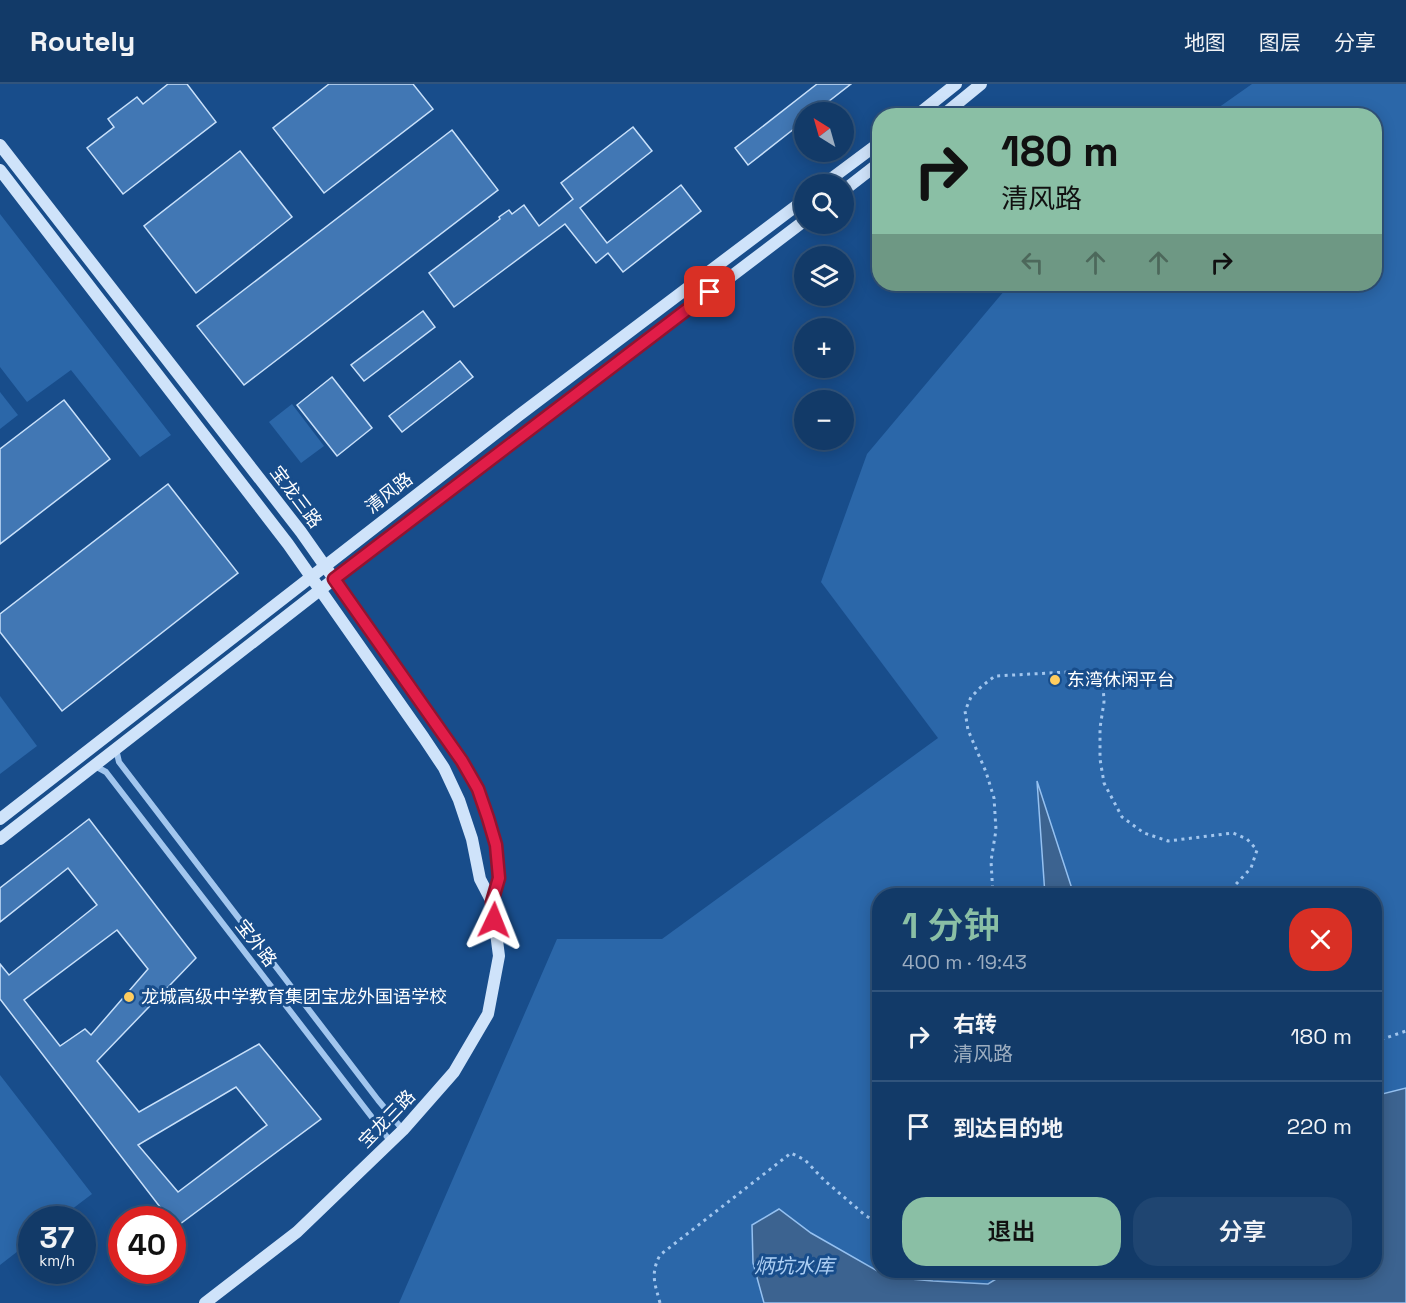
<!DOCTYPE html>
<html lang="zh">
<meta charset="utf-8">
<style>
:root{--surface:#123a68;--page:#1f4571;--text:#f1f3f6;--muted:#9cadc0;--line:#31547c;--accent:#8abfa5}
body{margin:0;font-family:"Space Grotesk","Noto Sans SC",sans-serif;background:var(--page);color:var(--text);height:100vh;display:flex;flex-direction:column;font-size:22px;white-space:nowrap}
*{box-sizing:border-box;margin:0}
p{font-size:20px;color:var(--muted)}
.icon{flex:none;width:33px;height:33px;fill:none;stroke:currentColor;stroke-width:2;stroke-linecap:round;stroke-linejoin:round}
.map{position:relative;flex:1;overflow:hidden}
.drawer{position:absolute;left:872px;top:804px;width:510px;height:390px;display:flex;flex-direction:column;background:var(--surface);border-radius:24px;box-shadow:0 3px 15px #0003,0 0 0 2px var(--line)}
.drawer>*{flex:none}
.hud{position:absolute;left:872px;top:24px;width:510px;height:183px;border-radius:24px;box-shadow:0 3px 15px #0003,0 0 0 2px var(--line);background:#8abfa5;color:#111;overflow:hidden}
.needle{width:39px;rotate:323deg}
.tools{position:absolute;left:794px;top:18px;display:grid;gap:12px}
.tools a{display:grid;place-items:center;width:60px;height:60px;border-radius:50%;background:var(--surface);box-shadow:0 3px 15px #0003,0 0 0 2px var(--line);font-size:30px}
.speed{position:absolute;left:18px;top:1122px;display:flex;gap:12px;font-size:30px;font-weight:700;text-align:center}
.speed>*{display:grid;place-content:center;width:78px;height:78px;border-radius:50%;background:var(--surface);box-shadow:0 3px 15px #0003,0 0 0 2px var(--line);line-height:1}
.speed small{font-size:15px;font-weight:400}
.speed .limit{border:9px solid #d22;background:#fff;color:#111}
.pin{position:absolute;display:grid;place-items:center;width:51px;height:51px;color:#fff;margin:-26px;border-radius:12px;box-shadow:0 3px 9px #0006}
.me{position:absolute;width:66px;margin:-33px;rotate:2deg;stroke-linejoin:round;filter:drop-shadow(0 0 4px #0008)}
.turn{display:flex;align-items:center;gap:21px;height:126px;padding:0 30px;font-size:27px}
.turn .icon{width:78px;height:78px;stroke-width:2.5}
.turn b{display:block;font-size:42px;line-height:51px}
.lanes{display:flex;align-items:center;height:57px;padding:0 30px;background:#0003;justify-content:center;gap:30px;direction:ltr}
.lanes .off{opacity:.35}
.round{display:grid;place-items:center;flex:none;width:63px;height:63px;border-radius:24px;background:var(--page)}
.headline{display:flex;align-items:center;justify-content:space-between;height:102px;padding:0 30px}
h1{font-size:36px;font-weight:600;line-height:45px;color:var(--accent)}
.cta{display:flex;gap:12px;margin-top:auto;padding:12px 30px}
.cta a{flex:1;height:69px;border-radius:24px;background:var(--accent);color:#111;font-size:24px;font-weight:600;line-height:69px;text-align:center}
.cta a+a{background:var(--page);color:var(--text)}
ul{padding:0;list-style:none}
li{display:flex;align-items:center;gap:18px;height:90px;padding:0 30px;border-top:2px solid var(--line)}
li div{flex:1}
li b{display:block;font-size:22px}
li em{font-style:normal}
header{display:flex;align-items:center;gap:36px;box-sizing:border-box;height:84px;padding:0 30px;background:var(--surface);border-bottom:2px solid var(--line)}
header strong{font-size:28px}
nav{display:flex;gap:33px;margin-inline-start:auto;font-size:21px}
.map>svg:first-child{display:block}
.green{fill:#2b67a9}
.water{fill:#3c6390;stroke:#95c1f1;stroke-width:1.5}
.building{fill:#4177b4;stroke:#c8e0fa;stroke-width:1.5;fill-rule:evenodd}
.lines{fill:none;stroke-linecap:round;stroke-linejoin:round}
.path{stroke:#a2c6ee;stroke-width:3;stroke-dasharray:3 4.5;stroke-linecap:butt}
.street{stroke:#a2c6ee;stroke-width:6}
.secondary{stroke:#cfe3fa;stroke-width:12}
.route-casing{stroke:#92132f;stroke-width:15}
.route{stroke:#e11d48;stroke-width:10}
.poi-dot{fill:#ffcd5f;stroke:#184d8b;stroke-width:2}
.labels{text-anchor:middle;stroke-width:6;stroke-linejoin:round;paint-order:stroke}
.street-label{font-size:18px;fill:#fff;stroke:#184d8b}
.poi-label{font-size:18px;fill:#fff;stroke:#184d8b;text-anchor:start}
.water-label{font-size:20px;font-style:italic;fill:#aed0f5;stroke:#184d8b}
</style>
<header>
<strong>Routely</strong>
<nav><a>地图</a><a>图层</a><a>分享</a></nav>
</header>
<div class="map">
<svg width="1406" height="1219" viewBox="0 0 1406 1219">
<rect width="100%" height="100%" fill="#184d8b"/>
<g class="green">
<path d="M1252 0H1406V1004L1374 1012V812L1074 811 1038 700 1045 811 879 812V1186L1011 1187 988 1200 933 1197 888 1193 811 1149 779 1125 753 1179 764 1219H399L557 855H662L938 654 821 498 867 370 1010 200H1374V32L1208 31Z"/>
<path d="M0 130 171 351 140 373 71 286 27 318 0 283Z"/>
<path d="M0 308 18 331 0 345Z"/>
<path d="M292 320 324 362 301 379 269 338Z"/>
<path d="M0 612 37 662 0 690Z"/>
<path d="M0 991 92 1110 59 1135 32 1136 31 1157 0 1181Z"/>
</g>
<g class="water">
<path d="M1037 697 1074 811H1045Z"/>
<path d="M1406 1004V1219H764L753 1179 752 1141 779 1125 811 1149 888 1193 933 1197 988 1200 1011 1186H1374V1012Z"/>
</g>
<g class="building">
<path d="M168 0H187L216 38 123 110 87 64 114 43 108 35 137 13 143 20Z"/>
<path d="M329 0H413L433 25 324 109 273 44Z"/>
<path d="M817 0H851L815 28H804V37L748 81 735 64Z"/>
<path d="M633 43 652 67 580 124 607 159 681 101 701 127 623 188 608 169 596 179 565 140 454 223 429 189 500 135 499 133 509 126 512 130 524 121 539 142 573 115 561 99Z"/>
<path d="M452 46 498 106 244 301 197 242Z"/>
<path d="M240 67 292 133 196 209 144 142Z"/>
<path d="M423 227 435 243 364 297 351 281Z"/>
<path d="M460 277 473 293 402 348 389 332Z"/>
<path d="M332 293 372 344 337 372 297 321Z"/>
<path d="M64 316 110 375 0 460V365Z"/>
<path d="M168 400 238 489 62 627 0 548V530Z"/>
<path d="M89 735 196 874 97 977 139 1028 259 960 321 1035 176 1143 172 1139V1136H170L0 915V880L9 891 97 821 68 784 0 838V804ZM117 846 148 885 91 951 85 945 60 962 24 916ZM236 1003 267 1041 178 1108 138 1061Z"/>
</g>
<g class="lines">
<g class="path">
<path d="M993 812 991 777 996 746 994 714 986 688 968 646 965 627 971 613 982 602 995 592 1068 588 1092 589 1103 599 1104 618 1100 644V675L1104 699 1122 733 1144 749 1168 757 1233 749 1247 755 1257 766 1251 784 1225 812"/>
<path d="M1374 958 1406 947"/>
<path d="M660 1219C655 1200 650 1190 660 1171L791 1069 805 1076 824 1096 866 1132 879 1139"/>
</g>
<g class="street">
<path d="M116 665 119 678 378 1016 403 1046"/>
<path d="M95 682 106 688 391 1058"/>
</g>
<g class="secondary">
<path d="M916 32 956 0"/>
<path d="M942 32 981 0"/>
<path d="M0 61 301 448 462 677 478 705 488 734 496 761 499 794 492 818"/>
<path d="M0 86 288 460 424 654 444 684 459 716 472 755 480 795 492 818 499 872 488 930 454 988 403 1046 297 1148 205 1219"/>
<path d="M824 100 879 59"/>
<path d="M843 107 879 79"/>
<path d="M0 735 518 332 804 116"/>
<path d="M0 755 370 467 804 137"/>
</g>
</g>
<g class="lines">
<defs>
<path id="route" d="M494 836 492 818 499 794 496 761 488 734 478 705 462 677 334 495 710 208"/>
</defs>
<use href="#route" class="route-casing"/>
<use href="#route" class="route"/>
</g>
<g class="poi-dot">
<circle cx="1055" cy="596" r="6"/>
<circle cx="129" cy="913" r="6"/>
</g>
<g class="labels">
<g class="street-label">
<text transform="translate(389 409) rotate(-38)" y="6">清风路</text>
<text transform="translate(296 413) rotate(53)" y="6">宝龙三路</text>
<text transform="translate(256 859) rotate(52)" y="6">宝外路</text>
<text transform="translate(387 1035) rotate(-46)" y="6">宝龙三路</text>
</g>
<g class="poi-label">
<text x="1067" y="602">东湾休闲平台</text>
<text x="141" y="919">龙城高级中学教育集团宝龙外国语学校</text>
</g>
<g class="water-label">
<text x="794" y="1189">炳坑水库</text>
</g>
</g>
</svg>
<div class="tools">
<a><svg class="needle" viewBox="-14 -14 28 28"><path d="M0-13l5 13h-10z" fill="#e53935"/><path d="M0 13l5-13h-10z" fill="#9cadc0"/></svg></a>
<a><svg class="icon" aria-label="search" viewBox="0 0 24 24"><circle cx="10" cy="10" r="6"/><path d="M15 15l6 6"/></svg></a>
<a><svg class="icon" aria-label="layers" viewBox="0 0 24 24"><path d="M12 4l9 5-9 5-9-5zM3 14l9 5 9-5"/></svg></a>
<a>+</a>
<a>−</a>
</div>
<div class="speed"><div>37<small>km/h</small></div><div class="limit">40</div></div>
<div class="pin" style="left:710px;top:208px;background:#d93025"><svg class="icon" aria-label="arrive" viewBox="0 0 24 24"><path d="M6 21V4h12l-3 4 3 4H6"/></svg></div>
<svg class="me" style="left:494px;top:836px" viewBox="-20 -20 40 40"><path d="M0-17L14 15 0 8-14 15z" fill="#e11d48" stroke="#fff" stroke-width="4"/></svg>
<div class="hud">
<div class="turn"><svg class="icon" aria-label="right" viewBox="0 0 24 24"><path d="M7 20v-9h11M14 6l5 5-5 5"/></svg><div><b>180 m</b>清风路</div></div>
<div class="lanes"><svg class="icon off" aria-label="left" viewBox="0 0 24 24"><path d="M17 20v-9H6M10 6l-5 5 5 5"/></svg><svg class="icon off" aria-label="ahead" viewBox="0 0 24 24"><path d="M12 20V5M6 11l6-6 6 6"/></svg><svg class="icon off" aria-label="ahead" viewBox="0 0 24 24"><path d="M12 20V5M6 11l6-6 6 6"/></svg><svg class="icon" aria-label="right" viewBox="0 0 24 24"><path d="M7 20v-9h11M14 6l5 5-5 5"/></svg></div>
</div>
<section class="drawer">
<div class="headline"><div><h1>1 分钟</h1><p>400 m · 19:43</p></div><a class="round" style="background:#d93025;color:#fff"><svg class="icon" aria-label="close" viewBox="0 0 24 24"><path d="M6 6l12 12M18 6L6 18"/></svg></a></div>
<ul>
<li><svg class="icon" aria-label="right" viewBox="0 0 24 24"><path d="M7 20v-9h11M14 6l5 5-5 5"/></svg><div><b>右转</b><p>清风路</p></div><em>180 m</em></li>
<li><svg class="icon" aria-label="arrive" viewBox="0 0 24 24"><path d="M6 21V4h12l-3 4 3 4H6"/></svg><div><b>到达目的地</b></div><em>220 m</em></li>
</ul>
<div class="cta"><a>退出</a><a>分享</a></div>
</section>
</div>
